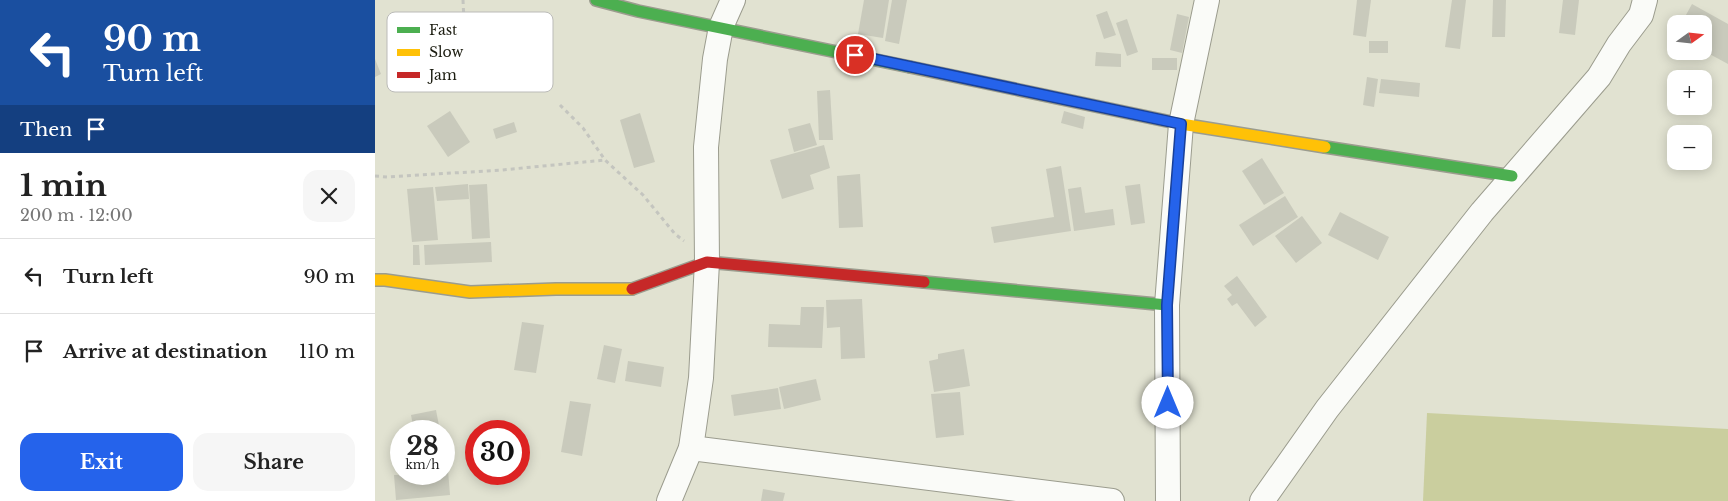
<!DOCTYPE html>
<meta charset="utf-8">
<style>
:root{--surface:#fff;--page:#f6f6f6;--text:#222;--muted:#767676;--line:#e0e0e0;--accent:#2563eb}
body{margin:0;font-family:"Libre Baskerville",serif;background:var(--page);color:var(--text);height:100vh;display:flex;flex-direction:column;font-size:19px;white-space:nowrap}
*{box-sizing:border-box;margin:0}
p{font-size:16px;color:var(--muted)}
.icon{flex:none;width:28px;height:28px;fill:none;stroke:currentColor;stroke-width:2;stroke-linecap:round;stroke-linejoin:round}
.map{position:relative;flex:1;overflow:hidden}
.sheet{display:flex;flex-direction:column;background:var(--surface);width:375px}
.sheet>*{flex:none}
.hud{background:#1a4fa0;color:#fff;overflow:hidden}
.needle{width:32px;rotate:75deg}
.buttons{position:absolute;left:1292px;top:15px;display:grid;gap:10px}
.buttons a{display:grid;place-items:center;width:45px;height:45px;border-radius:10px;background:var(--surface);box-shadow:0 2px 12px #0003;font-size:25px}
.speed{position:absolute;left:15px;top:420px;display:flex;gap:10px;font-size:25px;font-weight:700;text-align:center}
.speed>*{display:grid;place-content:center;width:65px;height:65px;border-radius:50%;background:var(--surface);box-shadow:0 2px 12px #0003;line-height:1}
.speed small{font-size:12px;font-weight:400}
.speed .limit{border:8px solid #d22;background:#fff;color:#111}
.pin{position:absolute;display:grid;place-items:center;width:42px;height:42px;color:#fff;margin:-21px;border:2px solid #fff;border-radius:50%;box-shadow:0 1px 5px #0007}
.me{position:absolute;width:55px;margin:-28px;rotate:0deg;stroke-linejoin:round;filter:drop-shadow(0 0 4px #0008)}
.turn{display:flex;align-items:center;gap:18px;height:105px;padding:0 20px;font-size:22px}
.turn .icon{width:65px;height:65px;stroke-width:2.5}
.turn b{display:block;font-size:35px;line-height:42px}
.then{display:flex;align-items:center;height:48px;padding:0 20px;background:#0003;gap:10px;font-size:19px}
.round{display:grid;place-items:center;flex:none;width:52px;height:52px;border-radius:15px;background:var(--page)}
.head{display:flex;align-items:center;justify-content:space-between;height:85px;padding:0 20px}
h1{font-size:30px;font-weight:700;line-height:38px}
.cta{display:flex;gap:10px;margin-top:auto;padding:10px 20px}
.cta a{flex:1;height:58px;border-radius:15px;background:var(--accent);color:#fff;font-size:20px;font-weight:700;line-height:58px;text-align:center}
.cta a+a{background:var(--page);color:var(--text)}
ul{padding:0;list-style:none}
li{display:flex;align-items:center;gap:15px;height:75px;padding:0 20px;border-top:1px solid var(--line)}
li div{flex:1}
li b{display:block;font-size:19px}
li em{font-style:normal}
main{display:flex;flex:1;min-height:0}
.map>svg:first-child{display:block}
.green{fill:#cace9e}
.building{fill:#c9cabc}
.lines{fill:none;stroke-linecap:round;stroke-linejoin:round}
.street-casing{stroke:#9b9c8e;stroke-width:26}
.fast-casing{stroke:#9b9c8e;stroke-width:14}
.slow-casing{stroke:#9b9c8e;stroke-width:14}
.jam-casing{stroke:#9b9c8e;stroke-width:14}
.path{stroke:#c4c5bf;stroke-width:3;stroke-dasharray:4 4;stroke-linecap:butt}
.street{stroke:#fafbf8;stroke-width:24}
.fast{stroke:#4caf50;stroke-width:11}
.slow{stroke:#ffc107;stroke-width:11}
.jam{stroke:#c62828;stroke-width:11}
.route-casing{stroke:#184099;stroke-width:12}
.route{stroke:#2563eb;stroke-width:9}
.key{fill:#fff;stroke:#bbbbb8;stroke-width:1}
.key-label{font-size:14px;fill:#1c1d11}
</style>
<main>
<section class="sheet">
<div class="hud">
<div class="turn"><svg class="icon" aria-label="left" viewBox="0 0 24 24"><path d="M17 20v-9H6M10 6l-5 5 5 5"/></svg><div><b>90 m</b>Turn left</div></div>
<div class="then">Then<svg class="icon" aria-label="arrive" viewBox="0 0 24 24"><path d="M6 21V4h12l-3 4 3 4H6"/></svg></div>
</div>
<div class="head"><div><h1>1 min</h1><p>200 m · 12:00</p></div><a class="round"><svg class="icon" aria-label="close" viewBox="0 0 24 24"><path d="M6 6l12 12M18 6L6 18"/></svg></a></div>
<ul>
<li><svg class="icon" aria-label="left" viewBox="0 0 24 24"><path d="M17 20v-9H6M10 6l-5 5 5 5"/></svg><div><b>Turn left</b></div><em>90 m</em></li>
<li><svg class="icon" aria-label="arrive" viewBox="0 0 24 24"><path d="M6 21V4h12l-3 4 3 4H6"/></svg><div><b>Arrive at destination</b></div><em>110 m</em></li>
</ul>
<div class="cta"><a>Exit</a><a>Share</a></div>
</section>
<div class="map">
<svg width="1353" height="501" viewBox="0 0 1353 501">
<rect width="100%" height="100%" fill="#e1e2d1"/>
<path class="green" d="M1052 413 1353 429V501H1048Z"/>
<g class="building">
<path d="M489 0H514L508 38 483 34Z"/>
<path d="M517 0H532L524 44 510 41Z"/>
<path d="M982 0H996L991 37 978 35Z"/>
<path d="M1077 0H1091L1085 49 1070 47Z"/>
<path d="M1118 0H1131L1130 37H1117Z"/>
<path d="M1188 0H1204L1200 35 1184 33Z"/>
<path d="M1317 4 1353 24V64L1329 51V24H1306Z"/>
<path d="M732 11 741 35 729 39 721 15Z"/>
<path d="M802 14 814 17 807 53 795 50Z"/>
<path d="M752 19 763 52 752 56 741 23Z"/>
<rect x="994" y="41" width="19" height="12"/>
<path d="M721 52 746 54V67L720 66Z"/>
<rect x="777" y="58" width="25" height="12"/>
<path d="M0 59 6 74 0 77Z"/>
<path d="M992 77 1003 79 999 107 988 105Z"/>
<path d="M1006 79 1045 83 1044 97 1004 93Z"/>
<path d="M455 90 458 140H444L442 91Z"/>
<path d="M75 111 95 142 73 157 52 126Z"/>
<path d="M689 111 710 117 708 129 686 123Z"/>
<path d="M265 113 280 162 259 168 245 120Z"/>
<path d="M139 122 142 132 121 139 118 129Z"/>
<path d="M435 123 442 145 419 152 413 129Z"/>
<path d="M449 145 455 168 435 175 439 189 407 199 395 160Z"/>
<path d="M887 158 909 193 889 205 867 171Z"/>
<path d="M686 166 696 231 619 243 616 227 679 217 671 169Z"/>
<path d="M485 174 488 227 464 228 462 176Z"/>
<path d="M93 184 94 199 62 201 60 187Z"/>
<path d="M112 184 115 238 97 239 94 185Z"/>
<path d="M765 184 770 223 756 225 750 186Z"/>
<path d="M58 187 63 240 37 242 32 189Z"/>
<path d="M706 187 710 213 738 209 740 225 699 231 693 189Z"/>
<path d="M910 196 923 217 878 246 864 225Z"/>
<path d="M965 212 1014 237 1003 260 953 235Z"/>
<path d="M927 216 947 243 921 263 900 236Z"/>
<path d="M116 242 117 262 50 265 49 245Z"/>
<path d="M38 245H44L45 265H38Z"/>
<path d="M862 276 892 317 880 327 862 303 857 306 852 299 857 295 849 286Z"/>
<path d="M487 299 490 358 466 359 465 327 452 328 451 300Z"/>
<path d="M426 307H449L447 348 393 347 394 324 425 325Z"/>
<path d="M147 322 169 325 161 373 139 370Z"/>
<path d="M229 345 247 349 240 383 222 379Z"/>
<path d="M589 349 595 386 559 392 554 361 563 359V354Z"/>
<path d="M253 361 289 367 286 387 250 381Z"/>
<path d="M441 379 446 400 409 409 404 387Z"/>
<path d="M403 388 406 409 359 416 356 395Z"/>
<path d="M585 392 589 435 561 438 556 394Z"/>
<path d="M195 401 216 404 207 456 186 452Z"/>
<path d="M61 410 65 431H39L36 415Z"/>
<path d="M73 470 75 495 21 500 19 475 69 474V471Z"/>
<path d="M388 489 410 493 408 501H386Z"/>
</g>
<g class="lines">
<defs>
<g id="street">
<path d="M316 448 737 501"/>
<path d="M294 501 316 448 326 378 332 262 331 147 340 59 346 27 358 0"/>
<path d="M793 501 792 305 806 124 832 0"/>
<path d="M887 501 952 409 1107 212 1224 77 1244 44 1266 15 1270 0"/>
</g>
<g id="fast">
<path d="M221 0 263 11 535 67"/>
<path d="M950 147 1137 176"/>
<path d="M549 282 792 305"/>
</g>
<g id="slow">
<path d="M535 67 806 124 950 147"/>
<path d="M0 280H10L95 292 181 289H257"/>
</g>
<path id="jam" d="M257 289 332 262 549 282"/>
</defs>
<use href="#street" class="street-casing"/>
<use href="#fast" class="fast-casing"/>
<use href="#slow" class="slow-casing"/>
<use href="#jam" class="jam-casing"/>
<g class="path">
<path d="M88 0 92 86"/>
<path d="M185 105 208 128 230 160 268 195 300 234 309 241"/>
<path d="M0 176 12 177 127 170 230 160"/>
</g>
<use href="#street" class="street"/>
<use href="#fast" class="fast"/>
<use href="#slow" class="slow"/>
<use href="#jam" class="jam"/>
</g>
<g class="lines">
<defs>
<path id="route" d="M480 55 806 124 792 305 793 403"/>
</defs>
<use href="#route" class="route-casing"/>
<use href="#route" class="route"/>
</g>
<rect x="12" y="12" width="166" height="80" rx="8" class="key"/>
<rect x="22" y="27" width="23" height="6" fill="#4caf50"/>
<rect x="22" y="49" width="23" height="7" fill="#ffc107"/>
<rect x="22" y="72" width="23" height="6" fill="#c62828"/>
<g class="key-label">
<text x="54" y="35">Fast</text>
<text x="54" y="57">Slow</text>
<text x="54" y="80">Jam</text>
</g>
</svg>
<div class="buttons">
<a><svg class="needle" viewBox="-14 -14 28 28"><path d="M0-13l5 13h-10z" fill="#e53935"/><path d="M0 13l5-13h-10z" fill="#767676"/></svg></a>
<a>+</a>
<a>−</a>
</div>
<div class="speed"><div>28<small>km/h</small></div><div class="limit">30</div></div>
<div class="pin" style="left:480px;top:55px;background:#d93025"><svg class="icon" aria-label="arrive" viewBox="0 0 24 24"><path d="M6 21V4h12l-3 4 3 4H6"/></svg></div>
<svg class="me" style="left:793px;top:403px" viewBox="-20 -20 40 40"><circle r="19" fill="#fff"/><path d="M0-13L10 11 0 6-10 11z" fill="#2563eb"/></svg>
</div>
</main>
